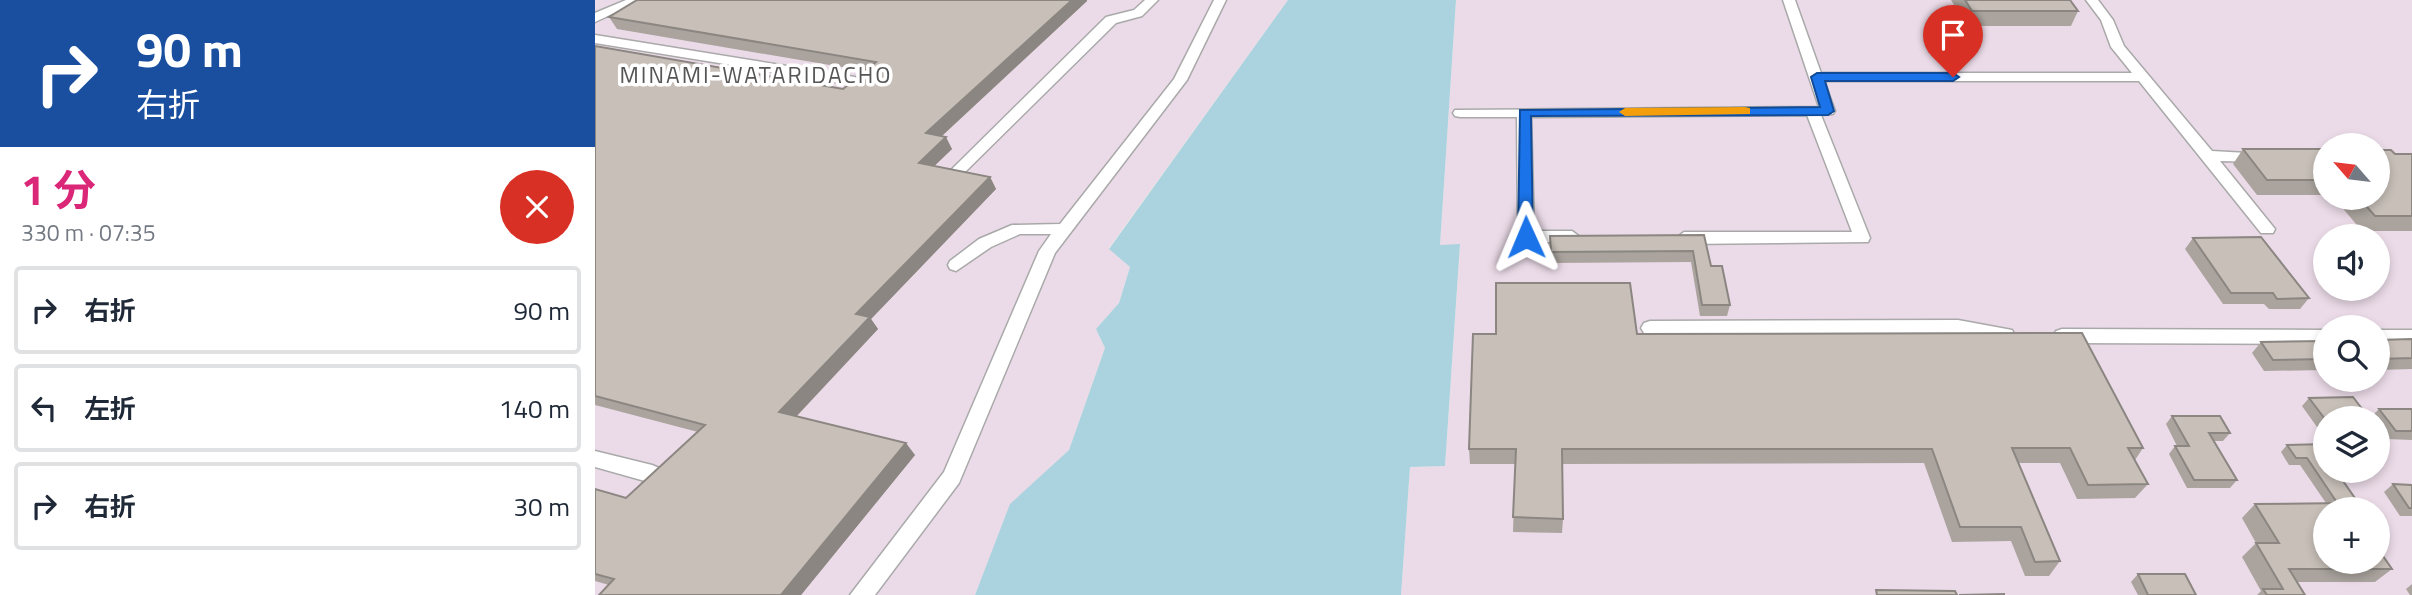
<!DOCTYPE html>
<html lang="ja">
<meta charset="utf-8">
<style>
:root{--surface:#fff;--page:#f2f2f3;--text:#1f2937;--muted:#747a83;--line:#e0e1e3;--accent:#db2777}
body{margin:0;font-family:"Titillium Web","Noto Sans JP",sans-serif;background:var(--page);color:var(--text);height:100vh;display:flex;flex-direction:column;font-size:26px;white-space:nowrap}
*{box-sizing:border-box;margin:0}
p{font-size:23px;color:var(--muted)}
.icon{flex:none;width:38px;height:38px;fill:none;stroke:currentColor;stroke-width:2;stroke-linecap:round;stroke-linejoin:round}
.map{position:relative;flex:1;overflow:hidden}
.side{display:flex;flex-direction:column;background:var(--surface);width:595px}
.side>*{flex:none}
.guide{background:#1a4fa0;color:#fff;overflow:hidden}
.needle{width:46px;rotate:298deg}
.buttons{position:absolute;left:1718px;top:133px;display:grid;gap:14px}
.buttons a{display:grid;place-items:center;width:77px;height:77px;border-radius:50%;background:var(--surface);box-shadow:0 4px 10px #0003;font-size:35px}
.pin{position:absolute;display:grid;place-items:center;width:60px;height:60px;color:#fff;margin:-72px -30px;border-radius:50% 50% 50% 0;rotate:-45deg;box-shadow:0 0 7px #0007}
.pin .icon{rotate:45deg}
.me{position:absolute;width:77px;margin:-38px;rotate:359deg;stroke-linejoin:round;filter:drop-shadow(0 0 5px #0008)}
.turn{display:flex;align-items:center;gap:24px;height:147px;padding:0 21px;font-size:32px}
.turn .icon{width:91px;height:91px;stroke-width:2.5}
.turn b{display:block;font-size:49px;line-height:60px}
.round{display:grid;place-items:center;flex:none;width:74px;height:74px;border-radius:37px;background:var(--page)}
.summary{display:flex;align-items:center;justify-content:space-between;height:119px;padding:0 21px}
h1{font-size:42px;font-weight:700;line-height:52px;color:var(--accent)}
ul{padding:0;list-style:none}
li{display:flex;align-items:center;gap:21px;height:88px;margin:0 14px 10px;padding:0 7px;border:4px solid var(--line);border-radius:7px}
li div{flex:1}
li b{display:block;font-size:26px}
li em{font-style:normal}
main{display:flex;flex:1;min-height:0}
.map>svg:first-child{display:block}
.industrial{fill:#ebdbe8;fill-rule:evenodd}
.water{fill:#aad3df}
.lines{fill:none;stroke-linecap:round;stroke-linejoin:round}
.minor-casing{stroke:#a9a9a9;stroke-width:3}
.minor{fill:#fff;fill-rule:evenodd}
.wall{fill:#aba49e}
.shaded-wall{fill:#8b8681}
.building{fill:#c7bfb8;stroke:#8b8681;stroke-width:2}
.route{fill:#1a73e8;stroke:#114b97;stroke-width:2}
.slow{fill:#f59e0b}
.labels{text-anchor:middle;stroke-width:7;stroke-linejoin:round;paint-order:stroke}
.far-neighbourhood-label{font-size:23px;letter-spacing:2px;fill:#555;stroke:#fff}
</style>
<main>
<section class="side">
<div class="guide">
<div class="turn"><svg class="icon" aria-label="right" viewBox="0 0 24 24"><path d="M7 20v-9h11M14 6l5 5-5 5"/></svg><div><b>90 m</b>右折</div></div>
</div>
<div class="summary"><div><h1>1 分</h1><p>330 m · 07:35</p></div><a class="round" style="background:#d93025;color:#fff"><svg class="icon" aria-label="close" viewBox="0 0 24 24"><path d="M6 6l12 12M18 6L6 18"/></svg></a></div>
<ul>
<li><svg class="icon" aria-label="right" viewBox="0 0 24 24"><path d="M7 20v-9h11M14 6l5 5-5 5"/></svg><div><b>右折</b></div><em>90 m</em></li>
<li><svg class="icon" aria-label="left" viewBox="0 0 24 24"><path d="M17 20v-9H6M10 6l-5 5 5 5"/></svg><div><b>左折</b></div><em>140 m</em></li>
<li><svg class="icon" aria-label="right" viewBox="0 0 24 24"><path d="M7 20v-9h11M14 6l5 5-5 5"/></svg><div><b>右折</b></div><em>30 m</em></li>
</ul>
</section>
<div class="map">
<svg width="1817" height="595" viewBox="0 0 1817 595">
<rect width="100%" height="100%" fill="#f2efe9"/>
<g class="industrial">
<path d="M0 0H693L514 248 535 267 524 303 501 329 510 348 474 450 415 505 380 595H0Z"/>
<path d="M861 0H1817V595H806L815 467 850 466 865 245H845ZM1731 145H1783V198H1731ZM1731 236H1783V289H1731ZM1731 327H1783V380H1731ZM1731 418H1783V471H1731ZM1731 509H1783V562H1731Z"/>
</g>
<path class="water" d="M693 0H861L845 245 865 244 850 466 815 467 806 595H380L415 504 474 450 510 348 501 329 524 303 535 267 514 249Z"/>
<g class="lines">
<defs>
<g id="minor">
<path d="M31 0H47L0 22V13Z"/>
<path d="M550 0H563L547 16 521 23 366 176H356L353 173 356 170 511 17 539 10Z"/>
<path d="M619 0H631L592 80 460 253 364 483 280 595H255L349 472 444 251 456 234H425L396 247 361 271 355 269 353 265 355 261 384 239 417 225 465 224 579 79Z"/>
<path d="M1188 0H1200L1226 73H1537L1516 47 1506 20 1491 0H1503L1518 20 1529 46 1617 151 1670 154 1673 157 1665 162 1625 161 1680 229 1678 233H1666L1544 81H1229L1240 111 1238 114 1226 115 1275 238 1273 242 1089 244 1081 238 1089 232H1257L1212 115 936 117 939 231H977L985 237 977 243 925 241 923 237 922 117H865L860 116 858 113 860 110 1224 107Z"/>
<path d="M0 35 266 78 273 82 266 86 0 43Z"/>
<path d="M1363 320 1417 330 1420 335 1417 340C1399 345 1381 338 1363 334L1055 335 1049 333 1046 328 1049 323 1055 321Z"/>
<path d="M1467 329 1731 330V344L1467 343 1461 341 1458 336 1461 331Z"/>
<rect x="1783" y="330" width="34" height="14"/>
<path d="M0 451 57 465 64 468 67 474 64 480 57 483 0 467Z"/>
</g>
</defs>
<use href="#minor" class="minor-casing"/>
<use href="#minor" class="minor"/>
</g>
<g class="wall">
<path d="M42 0H492V1L347 136 357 149 339 166 395 177 401 189 276 319 283 329 201 417 320 455 206 595H4L14 585 0 581V489L31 498 103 432 0 405V46L248 89 270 71 22 29 14 17Z"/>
<path d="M1356 0H1475L1483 11 1476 26H1372Z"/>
<path d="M1648 149H1731V195H1662L1638 164Z"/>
<path d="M1800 154H1817V231H1767L1739 198H1783Z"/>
<path d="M1109 235 1116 266 1135 305 1132 316H1105L1096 262 955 263V236Z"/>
<path d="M1598 238 1714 298 1705 309H1674L1669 304H1628L1590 249Z"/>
<path d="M1042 334 1548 448 1540 460 1553 484 1540 498 1482 499 1465 463H1423L1465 561 1454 576H1430L1416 541 1357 542 1329 463 967 464 968 519 967 533 918 532 920 464H875L874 449Z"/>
<path d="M1817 339V369L1783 370V340Z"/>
<path d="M1731 341V370L1669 371 1657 353 1666 342Z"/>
<path d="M1714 398 1731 418V427H1722L1707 406Z"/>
<path d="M1784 409H1817V440L1792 439 1783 428V418L1776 417Z"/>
<path d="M1577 416 1635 433 1628 441H1619L1642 480 1635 488H1592L1574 454 1580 446H1582L1571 424Z"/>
<path d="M1692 445 1731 471 1762 501 1755 507 1797 569 1780 582H1702L1710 595H1662L1666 591 1647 557 1661 543 1647 518 1660 504 1731 503 1705 465H1694L1686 452Z"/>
<path d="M1798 484 1817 485V516H1805L1789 492Z"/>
<path d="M1543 574 1601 595H1543L1536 582Z"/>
<path d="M1817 584V595H1815L1811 589Z"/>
</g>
<g class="shaded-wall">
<path d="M477 0H492V1L337 145 331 133Z"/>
<path d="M351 137 357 149 330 175 324 163Z"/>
<path d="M395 177 401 189 276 319 283 329 194 424 184 412 261 314Z"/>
<path d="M311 443 320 455 206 595H186Z"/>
</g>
<g class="building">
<path d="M42 0H477L331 133 351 137 324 163 395 177 261 314 275 317 184 412 311 443 186 595H4L19 579 0 574V489L31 498 110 425 0 396V46L248 89 281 62 14 17Z"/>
<path d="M1370 0H1475L1483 11H1377Z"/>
<path d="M1648 149H1731V180H1672Z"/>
<path d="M1783 150H1796L1800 154H1817V216H1780L1764 198H1783Z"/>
<path d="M1109 235 1116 266H1127L1135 305H1107L1098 251 956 252 955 236Z"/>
<path d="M1666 237 1714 298 1682 299 1678 293H1636L1598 238Z"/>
<path d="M901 283H1035L1042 334 1487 333 1548 448H1533L1553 484 1493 485 1475 448H1417L1465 561 1440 562 1426 527H1365L1337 449H967L968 519 918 517 921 449H874L878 334H901Z"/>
<path d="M1817 339V358L1783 359V340Z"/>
<path d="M1731 341V359L1678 360 1666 342Z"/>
<path d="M1758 397 1774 418 1730 419 1714 398Z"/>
<path d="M1784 409H1817V431H1801Z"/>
<path d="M1577 416H1625L1635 433H1614L1642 480H1599L1580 446H1594Z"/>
<path d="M1731 444V471H1741L1762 501H1741L1712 458H1701L1692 445Z"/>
<path d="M1798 484 1817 485V508H1814Z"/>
<path d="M1752 503 1756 509H1731V562H1783V549L1797 569H1694L1710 595H1672L1668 589H1688L1661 543H1684L1660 504Z"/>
<path d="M1543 574H1590L1601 595H1553Z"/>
<path d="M1281 590 1360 591 1362 595H1282Z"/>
<path d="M1409 594V595H1364Z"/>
</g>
<path class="route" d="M1222 73H1358L1364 77 1358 81H1230L1239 111 1233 115 936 116 938 237 931 242 923 237 925 110 1225 107 1216 77Z"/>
<path class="slow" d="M1150 107 1155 108V114L1030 116 1024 112 1030 108Z"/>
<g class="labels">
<g class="far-neighbourhood-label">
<text x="161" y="83">MINAMI-WATARIDACHO</text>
</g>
</g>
</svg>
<div class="buttons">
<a><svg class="needle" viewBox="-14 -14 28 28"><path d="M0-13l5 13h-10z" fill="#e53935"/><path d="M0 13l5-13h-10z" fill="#747a83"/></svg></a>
<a><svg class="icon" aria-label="sound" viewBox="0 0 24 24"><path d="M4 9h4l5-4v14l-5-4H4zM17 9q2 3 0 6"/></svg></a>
<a><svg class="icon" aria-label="search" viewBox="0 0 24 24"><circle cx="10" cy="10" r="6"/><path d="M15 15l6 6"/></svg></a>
<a><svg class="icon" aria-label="layers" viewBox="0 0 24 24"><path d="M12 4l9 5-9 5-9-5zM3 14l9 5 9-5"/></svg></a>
<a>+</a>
</div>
<div class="pin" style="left:1358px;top:77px;background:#d93025"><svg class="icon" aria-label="arrive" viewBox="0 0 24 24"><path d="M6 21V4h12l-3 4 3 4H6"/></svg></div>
<svg class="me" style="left:931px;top:237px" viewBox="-20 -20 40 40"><path d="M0-17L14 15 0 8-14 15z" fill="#1a73e8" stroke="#fff" stroke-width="4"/></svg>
</div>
</main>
